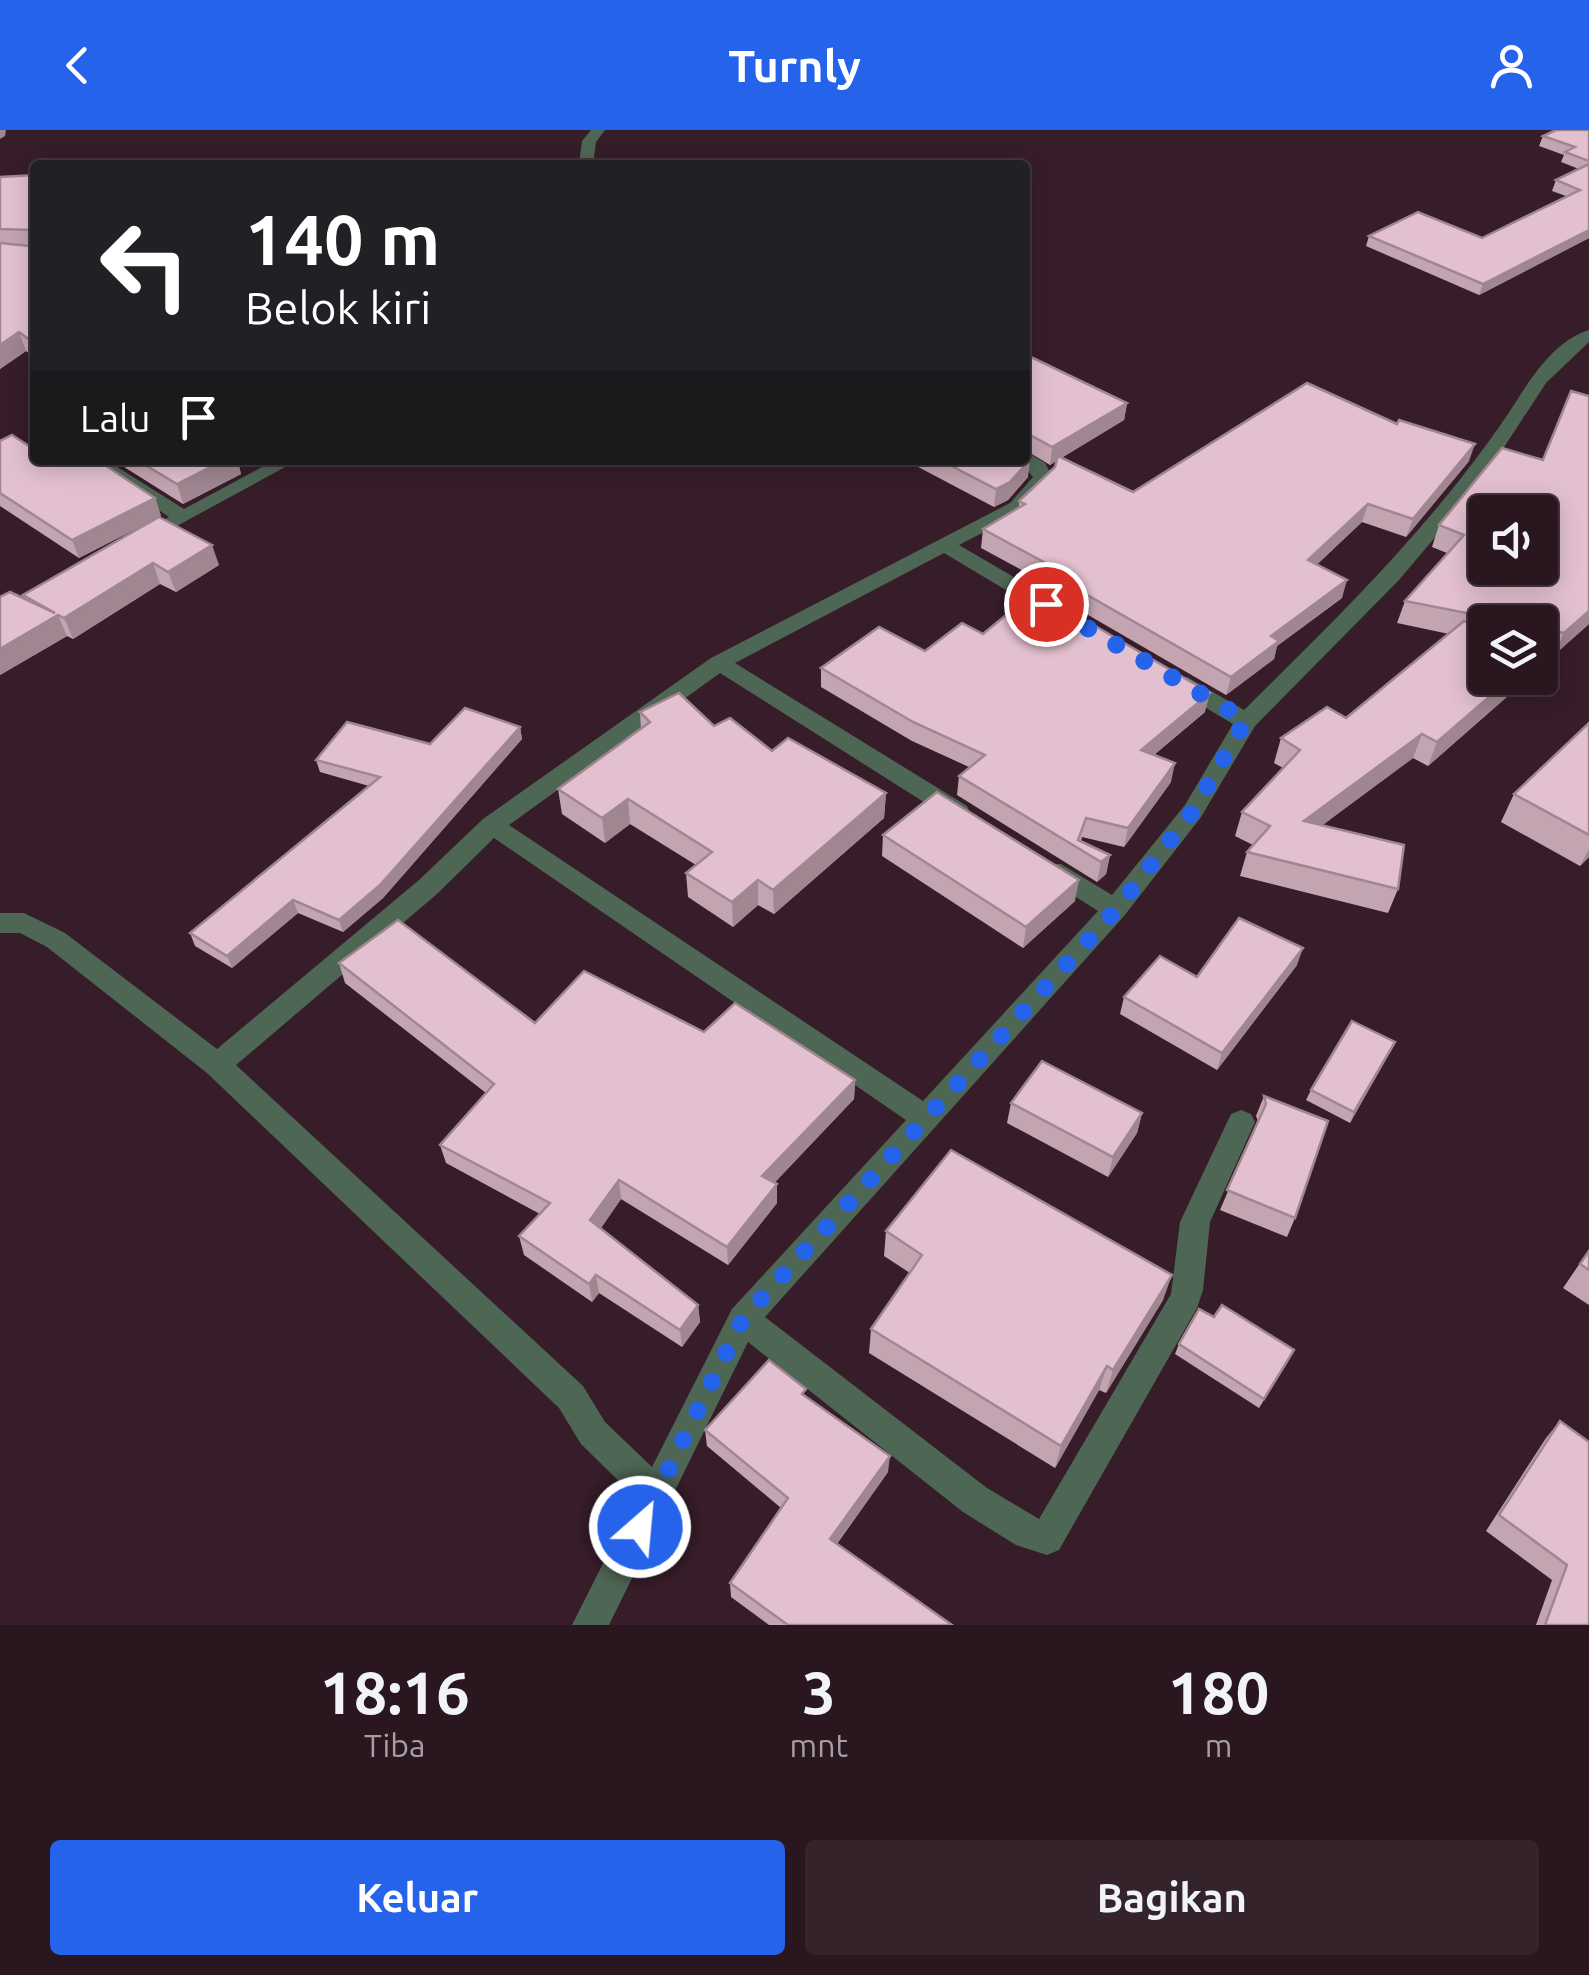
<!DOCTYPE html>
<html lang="id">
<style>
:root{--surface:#29161f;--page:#35232c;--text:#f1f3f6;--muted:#a59fa4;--line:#45353d;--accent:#2563eb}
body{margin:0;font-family:Ubuntu,sans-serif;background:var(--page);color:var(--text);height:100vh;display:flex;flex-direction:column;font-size:38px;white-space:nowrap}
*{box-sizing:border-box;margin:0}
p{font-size:32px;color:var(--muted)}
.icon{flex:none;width:55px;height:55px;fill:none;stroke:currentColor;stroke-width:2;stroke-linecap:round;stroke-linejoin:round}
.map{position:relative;height:1495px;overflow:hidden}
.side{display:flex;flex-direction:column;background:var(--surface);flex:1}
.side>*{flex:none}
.guide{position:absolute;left:30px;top:30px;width:1000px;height:305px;border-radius:10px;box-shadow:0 5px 25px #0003,0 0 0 2px var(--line);background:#202124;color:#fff;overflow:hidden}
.controls{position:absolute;left:1468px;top:365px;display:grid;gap:20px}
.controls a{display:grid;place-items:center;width:90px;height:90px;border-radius:10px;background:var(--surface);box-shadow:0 5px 25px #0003,0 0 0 2px var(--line);font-size:50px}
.pin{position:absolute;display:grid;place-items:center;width:85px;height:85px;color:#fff;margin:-42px;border:5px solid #fff;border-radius:50%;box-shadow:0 2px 10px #0007}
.me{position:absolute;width:110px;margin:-55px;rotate:27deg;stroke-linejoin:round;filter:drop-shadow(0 0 8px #0008)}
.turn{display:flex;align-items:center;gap:35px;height:210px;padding:0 50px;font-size:45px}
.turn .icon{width:130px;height:130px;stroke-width:2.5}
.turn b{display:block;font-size:70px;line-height:85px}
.then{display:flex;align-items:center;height:95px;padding:0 50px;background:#0003;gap:20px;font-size:38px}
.eta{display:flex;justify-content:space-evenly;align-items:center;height:170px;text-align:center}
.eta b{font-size:60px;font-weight:700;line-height:70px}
.cta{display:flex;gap:20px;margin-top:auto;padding:20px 50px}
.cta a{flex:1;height:115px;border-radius:10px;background:var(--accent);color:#fff;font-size:40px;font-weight:700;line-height:115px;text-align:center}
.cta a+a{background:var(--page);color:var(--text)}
header{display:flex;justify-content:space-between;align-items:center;height:130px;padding:0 50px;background:var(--accent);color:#fff;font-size:45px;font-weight:700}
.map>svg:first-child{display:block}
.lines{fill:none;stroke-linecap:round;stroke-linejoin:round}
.street{fill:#4e6654;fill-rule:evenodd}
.wall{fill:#c3a5b2}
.shaded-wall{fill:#9f8691}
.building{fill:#e3c0cf;stroke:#9f8691;stroke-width:2.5;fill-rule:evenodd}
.route{stroke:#2563eb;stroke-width:18;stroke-dasharray:0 32.4}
</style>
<header><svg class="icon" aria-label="back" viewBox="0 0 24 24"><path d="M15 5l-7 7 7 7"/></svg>Turnly<svg class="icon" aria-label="person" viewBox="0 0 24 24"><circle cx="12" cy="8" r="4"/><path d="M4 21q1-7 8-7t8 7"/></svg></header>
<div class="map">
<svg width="1589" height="1495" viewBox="0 0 1589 1495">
<rect width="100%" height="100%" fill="#371d29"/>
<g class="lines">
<g class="street">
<path d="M591 0H605L596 12 593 35H579L582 11Z"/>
<path d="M1589 200V212L1546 253 1480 354 1399 450 1255 596 1201 687 1124 786 765 1187 987 1358 1039 1389 1171 1164 1180 1092 1231 984 1241 980 1251 984 1255 992 1210 1092 1203 1160 1197 1178 1059 1420 1047 1425 1016 1415 963 1382 748 1212 609 1495H572L636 1368 581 1314 559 1278 207 943 47 817 20 803H0V783H24L65 803 217 919 419 750 483 689 711 528 1010 373 1033 347 1018 330H1025V321L1045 333 1053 348 1050 352 1024 381 959 415 1065 477V487H1051L944 423 735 533 967 676 970 682 967 688H949L720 543 509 695 923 971 1098 781 1043 746 1040 740 1043 734H1061L1112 765 1185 675 1233 594 1171 557 1168 552 1171 547H1187L1244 580C1340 485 1434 394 1510 281 1529 251 1553 211 1589 200ZM494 708 906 990 732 1179 652 1337 605 1292 583 1256 236 935 437 764Z"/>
<path d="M84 330H106L184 379 275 330H298L142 415 132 409 135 405 169 387Z"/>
</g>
</g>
<g class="wall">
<path d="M1589 0V108L1479 165 1366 116 1369 106 1482 108 1566 66 1552 61 1556 50 1579 39 1561 32 1564 25 1539 16 1543 6Z"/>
<path d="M35 45V228L26 221 0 239V47Z"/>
<path d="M1025 226 1127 273 1124 290 1061 328 1133 362 1469 331 1406 407 1362 392 1317 434 1342 468 1277 516 1274 529 1226 565 1052 464 1053 457 981 418 983 399 1019 377V371L1055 337 1056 331 1050 335 1025 320Z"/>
<path d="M1589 266V494L1554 525 1540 522V492H1485V548L1525 551 1428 636 1413 628 1322 695 1398 759 1388 783 1240 746 1247 722 1253 715 1235 706 1242 682 1283 638 1274 633 1281 608 1346 588 1449 504 1397 493 1405 471 1447 423 1432 417 1439 395 1543 330Z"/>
<path d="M0 311 55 334 155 368 161 386 79 428 0 376Z"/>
<path d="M113 330H241L238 332 241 344 183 374Z"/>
<path d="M905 330H1025L1028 347 1008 370 994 377Z"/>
<path d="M159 387 219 435 176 462 160 454 73 509 67 506 0 545V467L24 469 23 465Z"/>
<path d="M983 504 1205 582 1154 625 1171 652 1124 717 1082 707 1081 711 1110 725 1106 744 1097 752 957 665 959 646 969 637 912 611 821 557V538L925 521Z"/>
<path d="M640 582 714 596 772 621 886 663 884 688 774 784 758 775 733 797 688 767 686 743 696 735 630 694 605 713 562 684 558 659 641 599Z"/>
<path d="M1589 593V727L1580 736 1501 692 1514 664Z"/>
<path d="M520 597 522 609 383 768 343 802 298 783 232 838 195 816 190 803 369 656 320 642 316 630 430 614Z"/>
<path d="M883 705 1075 771 1023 818 882 726Z"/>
<path d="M339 833 535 893 704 902 855 950 854 969 774 1053 777 1054V1073L728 1135 621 1069 601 1098 698 1175 700 1192 682 1217 599 1163 592 1172 524 1125 519 1106 540 1084 446 1033 440 1015 486 963 345 853Z"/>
<path d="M1297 835 1217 940 1120 884 1124 867Z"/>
<path d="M1390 922 1350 993 1306 970 1311 960Z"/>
<path d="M1264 966 1295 1088 1287 1107 1220 1080 1258 991 1256 986Z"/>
<path d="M1011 973 1142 983 1137 1003 1108 1047 1007 993Z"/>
<path d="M886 1101 1163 1170 1106 1263 1099 1260 1055 1338 869 1223 871 1199 910 1143 884 1126Z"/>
<path d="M1589 1120V1175L1563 1158Z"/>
<path d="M1214 1187 1289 1230 1259 1278 1175 1224 1179 1214Z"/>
<path d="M806 1267 888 1342 837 1414 952 1495H769L731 1467 730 1453 781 1378 707 1316 705 1300Z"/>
<path d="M1560 1291 1589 1495H1536L1552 1450 1486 1401 1546 1308Z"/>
</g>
<g class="shaded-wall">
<path d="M0 0H6L5 6 0 9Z"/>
<path d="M1589 100V108L1479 165 1483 154Z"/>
<path d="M19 202 26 221 0 239V215Z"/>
<path d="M1127 273 1124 290 1050 335 1052 317Z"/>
<path d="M1475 314 1469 331 1406 407 1413 389Z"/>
<path d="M224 330H241L238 332 241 344 183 374 177 354Z"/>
<path d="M1030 330 1028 347 1008 370 994 377 996 359Z"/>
<path d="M155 368 161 386 79 428 72 410Z"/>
<path d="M1368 374 1362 392 1303 448 1308 430Z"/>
<path d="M212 415 219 435 176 462 168 442Z"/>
<path d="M153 433 160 454 73 509 64 488Z"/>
<path d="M1347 450 1342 468 1277 516 1274 529 1226 565 1231 547 1271 506Z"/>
<path d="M1589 481V494L1554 525 1564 503Z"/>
<path d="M58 485 67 506 0 545V519Z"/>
<path d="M1511 548H1526L1525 551 1428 636 1437 612Z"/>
<path d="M1210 563 1205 582 1137 639 1141 620Z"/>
<path d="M520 597 522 609 383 768 343 802 339 790Z"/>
<path d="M1422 604 1413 628 1296 715 1304 691Z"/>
<path d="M1175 633 1171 652 1124 717 1128 698Z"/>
<path d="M886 663 884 688 774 784 773 760Z"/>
<path d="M628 669 630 694 605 713 602 688Z"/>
<path d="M1589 719V727L1580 736Z"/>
<path d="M1110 725 1106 744 1097 752 1101 732Z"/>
<path d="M758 750V775L733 797 732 772Z"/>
<path d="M1079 750 1075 771 1023 818 1026 797Z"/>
<path d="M293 770 298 783 232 838 227 826Z"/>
<path d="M1303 818 1297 835 1217 940 1222 923Z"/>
<path d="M1395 912 1390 922 1350 993 1354 982Z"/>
<path d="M855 950 854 969 763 1065 762 1046Z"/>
<path d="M1142 983 1137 1003 1108 1047 1113 1027Z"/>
<path d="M619 1050 621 1069 594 1108 590 1090Z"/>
<path d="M777 1054V1073L728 1135 727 1117Z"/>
<path d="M596 1145 599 1163 592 1172 589 1154Z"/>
<path d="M1172 1145 1163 1170 1106 1263 1113 1240Z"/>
<path d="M698 1175 700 1192 682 1217 680 1200Z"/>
<path d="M1107 1236 1099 1260 1055 1338 1061 1316Z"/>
<path d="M890 1326 888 1342 829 1424 830 1409Z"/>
</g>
<g class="building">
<path d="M1556 0H1589V31L1565 22 1575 17 1543 6Z"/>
<path d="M1589 34V100L1483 154 1369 106 1418 82 1482 108 1580 60 1556 50Z"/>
<path d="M35 45V214L19 202 0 215V113L29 116 31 100 0 99V47Z"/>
<path d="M1025 226 1033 228 1127 273 1052 317 1025 302Z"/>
<path d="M1307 253 1397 294 1399 290 1475 314 1413 389 1368 374 1308 430 1347 450 1271 506 1279 511 1231 547 1054 446 1060 441 983 399 1025 374 1019 371 1055 337 1058 326 1133 362Z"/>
<path d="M1571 261 1589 266V481L1564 503 1540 498V492H1512L1405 471 1464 405 1439 395 1502 318 1543 330ZM1485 382H1540V438H1485Z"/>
<path d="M12 305 35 320V330H50L55 334 63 330H97L155 368 72 410 0 363V311Z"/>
<path d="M1025 323 1030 330 1010 352 996 359 940 330H1025Z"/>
<path d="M137 330H224L177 354Z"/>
<path d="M159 387 212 415 168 442 153 433 64 488 58 485 0 519V467L10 462 55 483 23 465Z"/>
<path d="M1035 461 1210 563 1141 620 1175 633 1128 698 1086 688 1078 710 1110 725 1101 732 959 646 985 625 913 592 821 538 879 497 925 521 962 493 983 504Z"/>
<path d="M1464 491 1485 501V548H1511L1437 612 1422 604 1304 691 1404 715 1398 759 1247 722 1270 696 1242 682 1300 620 1281 608 1327 577 1346 588Z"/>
<path d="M679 563 714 596 730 588 772 621 788 608 886 663 773 760 758 750 732 772 686 743 712 722 628 669 602 688 558 659 650 592 640 582Z"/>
<path d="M465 578 520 597 380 755 339 790 293 770 227 826 190 803 380 647 316 630 347 592 430 614Z"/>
<path d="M1589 593V705L1514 664Z"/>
<path d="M937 662 1079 750 1026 797 883 705Z"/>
<path d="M1239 788 1303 818 1222 923 1124 867 1160 826 1197 847Z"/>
<path d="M398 790 535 893 584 841 704 902 735 873 855 950 762 1046 777 1054 727 1117 619 1050 590 1090 698 1175 680 1200 596 1145 589 1154 519 1106 550 1073 440 1015 494 954 339 833Z"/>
<path d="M1352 891 1395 912 1354 982 1311 960Z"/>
<path d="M1042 931 1142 983 1113 1027 1011 973Z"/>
<path d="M1264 966 1328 991 1295 1088 1227 1060 1266 974Z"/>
<path d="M951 1020 1172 1145 1113 1240 1107 1236 1061 1316 871 1199 922 1125 886 1101Z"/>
<path d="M1589 1121V1140L1580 1134Z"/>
<path d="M1222 1175 1294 1220 1264 1269 1179 1214 1199 1179 1214 1187Z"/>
<path d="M769 1230 806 1259 802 1264 890 1326 830 1409 952 1495H788L730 1453 788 1368 705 1300Z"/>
<path d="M1560 1291 1589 1312V1495H1545L1567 1435 1499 1385Z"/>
</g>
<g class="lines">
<path class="route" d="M640 1397 743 1189 1116 780 1193 681 1246 590 1046 474"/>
</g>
</svg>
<div class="controls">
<a><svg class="icon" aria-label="sound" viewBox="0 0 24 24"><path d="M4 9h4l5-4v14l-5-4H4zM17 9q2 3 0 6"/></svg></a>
<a><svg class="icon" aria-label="layers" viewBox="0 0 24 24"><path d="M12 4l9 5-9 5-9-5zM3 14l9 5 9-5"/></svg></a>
</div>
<div class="pin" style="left:1046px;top:474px;background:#d93025"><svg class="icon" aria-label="arrive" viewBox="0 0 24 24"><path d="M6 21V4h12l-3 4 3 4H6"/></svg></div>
<svg class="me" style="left:640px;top:1397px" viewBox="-20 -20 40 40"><circle r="17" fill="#2563eb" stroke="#fff" stroke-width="3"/><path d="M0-11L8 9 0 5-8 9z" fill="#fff"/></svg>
<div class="guide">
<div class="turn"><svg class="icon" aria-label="left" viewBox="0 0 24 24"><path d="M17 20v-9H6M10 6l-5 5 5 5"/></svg><div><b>140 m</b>Belok kiri</div></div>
<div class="then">Lalu<svg class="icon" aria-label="arrive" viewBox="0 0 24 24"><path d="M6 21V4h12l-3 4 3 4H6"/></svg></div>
</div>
</div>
<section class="side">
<div class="eta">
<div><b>18:16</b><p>Tiba</p></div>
<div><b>3</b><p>mnt</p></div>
<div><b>180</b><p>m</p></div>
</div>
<div class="cta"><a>Keluar</a><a>Bagikan</a></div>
</section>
